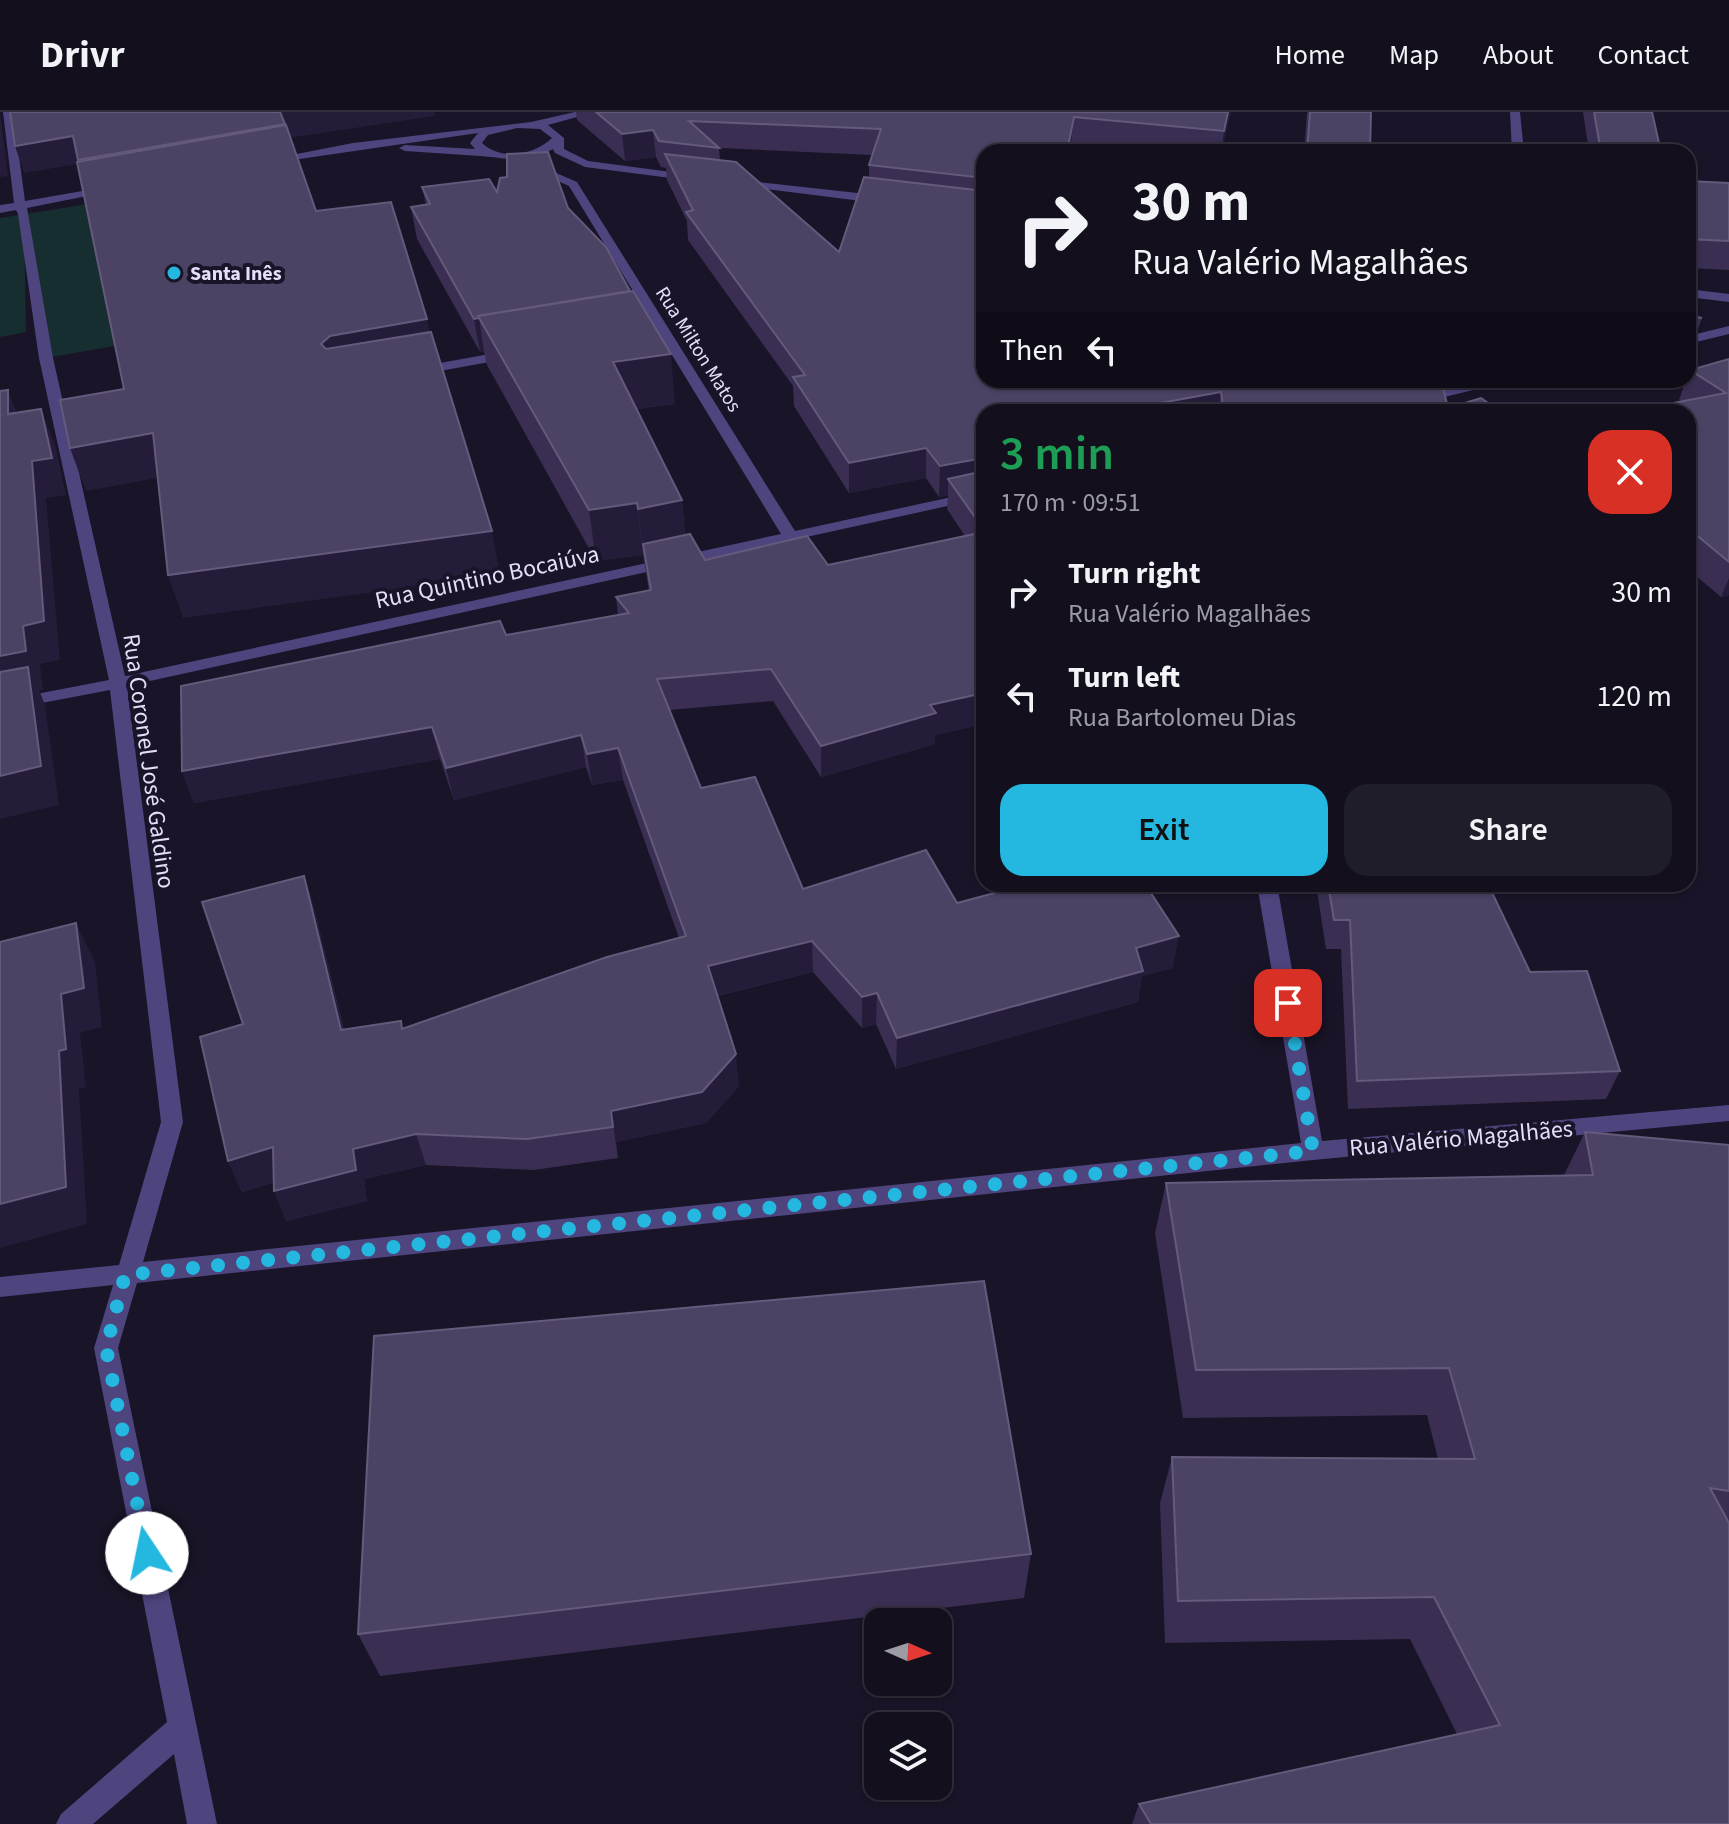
<!DOCTYPE html>
<meta charset="utf-8">
<style>
:root{--surface:#130f1d;--page:#201d2a;--text:#f1f3f6;--muted:#9d9ca4;--line:#322f3b;--accent:#24b8e0}
body{margin:0;font-family:"Source Sans 3",sans-serif;background:var(--page);color:var(--text);height:100vh;display:flex;flex-direction:column;font-size:30px;white-space:nowrap}
*{box-sizing:border-box;margin:0}
p{font-size:26px;color:var(--muted)}
.icon{flex:none;width:44px;height:44px;fill:none;stroke:currentColor;stroke-width:2;stroke-linecap:round;stroke-linejoin:round}
.map{position:relative;flex:1;overflow:hidden}
.panel{position:absolute;left:976px;top:292px;width:720px;height:488px;display:flex;flex-direction:column;background:var(--surface);border-radius:24px;box-shadow:0 2px 6px #0004,0 0 0 2px var(--line)}
.panel>*{flex:none}
.hud{position:absolute;left:976px;top:32px;width:720px;height:244px;border-radius:24px;box-shadow:0 2px 6px #0004,0 0 0 2px var(--line);background:#130f1d;color:var(--text);overflow:hidden}
.needle{width:52px;rotate:93deg}
.fabs{position:absolute;left:864px;top:1496px;display:grid;gap:16px}
.fabs a{display:grid;place-items:center;width:88px;height:88px;border-radius:16px;background:var(--surface);box-shadow:0 2px 6px #0004,0 0 0 2px var(--line);font-size:40px}
.pin{position:absolute;display:grid;place-items:center;width:68px;height:68px;color:#fff;margin:-34px;border-radius:16px;box-shadow:0 4px 12px #0006}
.me{position:absolute;width:88px;margin:-44px;rotate:349deg;stroke-linejoin:round;filter:drop-shadow(0 0 6px #0008)}
.turn{display:flex;align-items:center;gap:28px;height:168px;padding:0 24px;font-size:36px}
.turn .icon{width:104px;height:104px;stroke-width:2.5}
.turn b{display:block;font-size:56px;line-height:68px}
.then{display:flex;align-items:center;height:76px;padding:0 24px;background:#0003;gap:16px;font-size:30px}
.round{display:grid;place-items:center;flex:none;width:84px;height:84px;border-radius:24px;background:var(--page)}
.head{display:flex;align-items:center;justify-content:space-between;height:136px;padding:0 24px}
h1{font-size:48px;font-weight:600;line-height:60px;color:#1e9e55}
.action{display:flex;gap:16px;margin-top:auto;padding:16px 24px}
.action a{flex:1;height:92px;border-radius:24px;background:var(--accent);color:#111;font-size:32px;font-weight:600;line-height:92px;text-align:center}
.action a+a{background:var(--page);color:var(--text)}
ul{padding:0;list-style:none}
li{display:flex;align-items:center;gap:24px;height:104px;padding:0 24px}
li div{flex:1}
li b{display:block;font-size:30px}
li em{font-style:normal}
header{display:flex;align-items:center;gap:48px;box-sizing:border-box;height:112px;padding:0 40px;background:var(--surface);border-bottom:2px solid var(--line)}
header strong{font-size:38px}
nav{display:flex;gap:44px;margin-inline-start:auto;font-size:28px}
.map>svg:first-child{display:block}
.green{fill:#172e30}
.lines{fill:none;stroke-linecap:round;stroke-linejoin:round}
.minor{fill:#4e457f;fill-rule:evenodd}
.wall{fill:#3a2f52;fill-rule:evenodd}
.shaded-wall{fill:#251c39}
.building{fill:#4c4264;stroke:#645a7b;stroke-width:2}
.route{stroke:#24b8e0;stroke-width:14;stroke-dasharray:0 25.2}
.poi-dot{fill:#24b8e0;stroke:#191427;stroke-width:3}
.labels{text-anchor:middle;stroke-width:8;stroke-linejoin:round;paint-order:stroke}
.far-poi-label{font-size:20px;font-weight:bold;fill:#e4defa;stroke:#191427;text-anchor:start}
.far-street-label{font-size:20px;fill:#e4defa;stroke:#191427}
.street-label{font-size:24px;fill:#e4defa;stroke:#191427}
</style>
<header>
<strong>Drivr</strong>
<nav><a>Home</a><a>Map</a><a>About</a><a>Contact</a></nav>
</header>
<div class="map">
<svg width="1729" height="1712" viewBox="0 0 1729 1712">
<rect width="100%" height="100%" fill="#191427"/>
<path class="green" d="M215 72 120 233 46 246 24 111 26 220 0 225V106Z"/>
<g class="lines">
<g class="minor">
<path d="M3 0H13L25 89 111 74 117 78 27 96 53 246 125 564 781 422 569 74 527 55V51L531 50 577 70 795 419 984 378V386L127 574 183 1010 143 1150 1301 1031 1257 772H1277L1322 1029 1729 993V1009L1313 1048 137 1171 118 1236 217 1712H187L174 1642 93 1712H56L61 1702 167 1610 94 1236 113 1173 0 1185V1165L119 1153 161 1010 110 578 0 599V589L109 568 39 246 18 102 16 98 0 101V93L14 91Z"/>
<path d="M575 0H595L548 13 564 26V37L588 49 694 63 700 66 694 69 585 55 555 41 553 37C525 53 509 46 480 44 455 42 430 41 405 39L399 36 405 33 475 37 470 31 478 21 272 51 266 48 353 31 531 10ZM517 16 540 17 552 26C535 43 500 49 482 31L488 23Z"/>
<path d="M1510 0H1520L1524 40H1512Z"/>
<path d="M738 68 885 84 891 88 885 92 734 73 732 71Z"/>
<path d="M1688 177 1729 182V190L1688 185Z"/>
<path d="M1729 214V222L1688 232V224Z"/>
<path d="M512 238 519 242 517 245 418 263 411 259 418 255Z"/>
<path d="M1489 268H1514L1383 300H1357L1364 296Z"/>
</g>
</g>
<g class="wall">
<path d="M576 0H1231L1221 40H1160L1072 31 1070 40H984V268L1183 273H1190L1189 268H1441L1448 296 1501 300H984V612L935 623V632L821 665 773 589 669 598 701 676 803 777 957 791 1173 856 1142 864 1138 890 896 957 876 912 862 916 813 860 717 884 739 974 706 1011 616 1030 618 1046 534 1058 426 1053 364 1067 367 1089 286 1109 274 1070 242 1080 228 1049 243 912 304 764 314 796 344 918 401 909 403 917 679 826 623 668 592 673 586 655 454 688 440 647 194 691 182 659 506 523 618 503 616 485 649 479 643 443 596 449 487 253 484 240H480L417 127 411 95 426 93 422 75 497 80 568 96 675 292 637 297 682 388 685 423 705 448 828 453 965 424 947 397 948 383 939 385 926 366 849 381 794 294 793 274 688 128 687 109 667 68 666 56 661 55 656 45 625 49 577 8ZM719 36 872 43 869 53V66L839 140 720 48Z"/>
<path d="M1307 0H1371L1370 40H1304Z"/>
<path d="M1583 0H1652L1661 40H1589Z"/>
<path d="M1688 69 1729 71V158L1688 156Z"/>
<path d="M1688 204 1702 206 1691 236 1688 235Z"/>
<path d="M1729 247V483L1721 485 1688 457V300L1681 289 1679 288 1686 268H1688L1690 258Z"/>
<path d="M1316 772H1488L1530 860 1620 959 1606 987 1348 997 1341 837H1326Z"/>
<path d="M1585 1020 1729 1033V1712H1132L1139 1692 1457 1622 1410 1527 1165 1531 1160 1391 1172 1345 1438 1347 1427 1303 1183 1306 1155 1121 1166 1071 1564 1063Z"/>
<path d="M1031 1442 1024 1486 380 1564 358 1522Z"/>
</g>
<g class="shaded-wall">
<path d="M0 0 8 64 0 65Z"/>
<path d="M280 0H434L435 4 288 26 79 52 24 61 15 34 73 24Z"/>
<path d="M1228 0H1231L1221 40 1224 19Z"/>
<path d="M1074 5 1070 40H1067Z"/>
<path d="M653 18 656 45 625 49 622 22Z"/>
<path d="M479 206 484 240H480L474 207Z"/>
<path d="M427 207 435 248 339 265 321 232 330 224Z"/>
<path d="M671 242 675 292 619 299 613 250Z"/>
<path d="M1364 268H1432L1363 293 1361 270Z"/>
<path d="M8 278 22 314 8 302Z"/>
<path d="M1221 280 1218 300H1111Z"/>
<path d="M41 297 55 333 66 383 46 386 60 548 40 552 43 578H39L45 593 59 693 0 707V544L23 514 32 349Z"/>
<path d="M153 321 167 364 86 379 70 336Z"/>
<path d="M926 336V366L849 381V351Z"/>
<path d="M984 346V376L948 367V383L939 385 940 354Z"/>
<path d="M682 388 686 439 643 432 644 449 638 397Z"/>
<path d="M637 391 643 443 596 449 589 398Z"/>
<path d="M492 419 500 463 183 506 168 463Z"/>
<path d="M1729 466V483L1721 485Z"/>
<path d="M984 581V612L935 623V632L821 665V634L930 593Z"/>
<path d="M432 615 440 647 194 691 182 659Z"/>
<path d="M581 623 586 655 454 688 446 656Z"/>
<path d="M618 636 623 668 592 673 587 642Z"/>
<path d="M304 764 314 796 351 949 341 918Z"/>
<path d="M76 811 95 850 102 915 80 921 86 975 79 977 87 1112 0 1136V1092L59 939 61 882Z"/>
<path d="M1179 824 1173 856 1142 864 1138 890 896 957 897 926 1136 836Z"/>
<path d="M812 829 813 860 711 885 708 854Z"/>
<path d="M877 881 876 912 862 916V885Z"/>
<path d="M736 942 739 974 706 1011 616 1030 618 1046 611 999Z"/>
<path d="M416 1022 426 1053 364 1067 367 1089 286 1109 274 1079 353 1037Z"/>
<path d="M273 1035 286 1066 242 1080 228 1049Z"/>
</g>
<g class="building">
<path d="M10 0H280L285 12 78 48 73 24 15 34Z"/>
<path d="M596 0H1228L1224 19 1074 5 1067 40H984V66L869 53 881 17 689 9 719 36 659 29 653 18 622 22Z"/>
<path d="M1310 0H1371L1370 40H1307Z"/>
<path d="M1594 0H1652L1661 40H1601Z"/>
<path d="M286 13 316 99 391 90 427 207 330 224 321 232 326 237 431 220 492 419 168 463 153 321 70 336 60 288 124 277 77 50Z"/>
<path d="M548 40 568 96 606 135 630 179 478 204 479 206 474 207 411 95 430 92 422 75 489 67 497 80 500 66 507 65V42Z"/>
<path d="M665 42 736 50 839 140 864 65 984 79V268H1182L1183 273 1200 272 1199 268H1364L1361 270 1364 273H1391L1413 268H1441L1448 296 1481 286 1501 300H1224L1221 280 1111 300H984V346L940 354 926 336 849 351 793 265 805 263 686 100 693 98Z"/>
<path d="M1688 69 1729 71V129L1688 127Z"/>
<path d="M633 179 671 242 613 250 682 388 638 397 637 391 589 398 478 204Z"/>
<path d="M1688 184 1696 196 1697 205 1702 206 1688 204Z"/>
<path d="M1729 247V450L1688 416V300H1626L1726 281 1690 258Z"/>
<path d="M8 278V302L41 297 52 346 32 349 44 509 23 514 26 539 0 544V279Z"/>
<path d="M984 359V418L948 367Z"/>
<path d="M984 420V581L930 593 936 601 821 634 771 557 657 567 701 676 755 665 803 777 926 738 957 791 1028 772H1145L1179 824 1136 836 1143 859 897 926 877 881 862 885 812 829 708 854 736 942 702 980 611 999 613 1015 527 1027 416 1022 353 1037 356 1058 274 1079 273 1035 228 1049 200 925 243 912 202 790 304 764 341 918 401 909 402 917 607 845 686 824 618 636 587 642 581 623 446 656 432 615 182 659 181 574 500 509 506 523 629 501 616 485 651 478 643 432 690 422 705 448 807 424 828 453Z"/>
<path d="M28 555 41 654 0 664V560Z"/>
<path d="M1328 772H1488L1530 860 1587 859 1620 959 1357 969 1350 808H1334Z"/>
<path d="M76 811 84 876 61 882 66 937 59 939 66 1075 0 1092V830Z"/>
<path d="M1585 1020 1729 1033V1379L1710 1376 1729 1411V1712H1151L1139 1692 1500 1613 1434 1485 1178 1489 1172 1345 1475 1347 1449 1256 1196 1258 1166 1071 1593 1063Z"/>
<path d="M984 1169 1031 1442 358 1522 374 1224Z"/>
</g>
<g class="lines">
<path class="route" d="M147 1441 106 1236 125 1163 1313 1039 1288 891"/>
</g>
<circle class="poi-dot" cx="174" cy="161" r="8"/>
<g class="labels">
<g class="far-poi-label">
<text x="190" y="168">Santa Inês</text>
</g>
<g class="far-street-label">
<text transform="translate(699 237) rotate(58)" y="7">Rua Milton Matos</text>
</g>
<g class="street-label">
<text transform="translate(487 465) rotate(-12)" y="8">Rua Quintino Bocaiúva</text>
<text transform="translate(149 649) rotate(82)" y="8">Rua Coronel José Galdino</text>
<text transform="translate(1461 1026) rotate(-5)" y="8">Rua Valério Magalhães</text>
</g>
</g>
</svg>
<div class="fabs">
<a><svg class="needle" viewBox="-14 -14 28 28"><path d="M0-13l5 13h-10z" fill="#e53935"/><path d="M0 13l5-13h-10z" fill="#9d9ca4"/></svg></a>
<a><svg class="icon" aria-label="layers" viewBox="0 0 24 24"><path d="M12 4l9 5-9 5-9-5zM3 14l9 5 9-5"/></svg></a>
</div>
<div class="pin" style="left:1288px;top:891px;background:#d93025"><svg class="icon" aria-label="arrive" viewBox="0 0 24 24"><path d="M6 21V4h12l-3 4 3 4H6"/></svg></div>
<svg class="me" style="left:147px;top:1441px" viewBox="-20 -20 40 40"><circle r="19" fill="#fff"/><path d="M0-13L10 11 0 6-10 11z" fill="#24b8e0"/></svg>
<div class="hud">
<div class="turn"><svg class="icon" aria-label="right" viewBox="0 0 24 24"><path d="M7 20v-9h11M14 6l5 5-5 5"/></svg><div><b>30 m</b>Rua Valério Magalhães</div></div>
<div class="then">Then<svg class="icon" aria-label="left" viewBox="0 0 24 24"><path d="M17 20v-9H6M10 6l-5 5 5 5"/></svg></div>
</div>
<section class="panel">
<div class="head"><div><h1>3 min</h1><p>170 m · 09:51</p></div><a class="round" style="background:#d93025;color:#fff"><svg class="icon" aria-label="close" viewBox="0 0 24 24"><path d="M6 6l12 12M18 6L6 18"/></svg></a></div>
<ul>
<li><svg class="icon" aria-label="right" viewBox="0 0 24 24"><path d="M7 20v-9h11M14 6l5 5-5 5"/></svg><div><b>Turn right</b><p>Rua Valério Magalhães</p></div><em>30 m</em></li>
<li><svg class="icon" aria-label="left" viewBox="0 0 24 24"><path d="M17 20v-9H6M10 6l-5 5 5 5"/></svg><div><b>Turn left</b><p>Rua Bartolomeu Dias</p></div><em>120 m</em></li>
</ul>
<div class="action"><a>Exit</a><a>Share</a></div>
</section>
</div>
